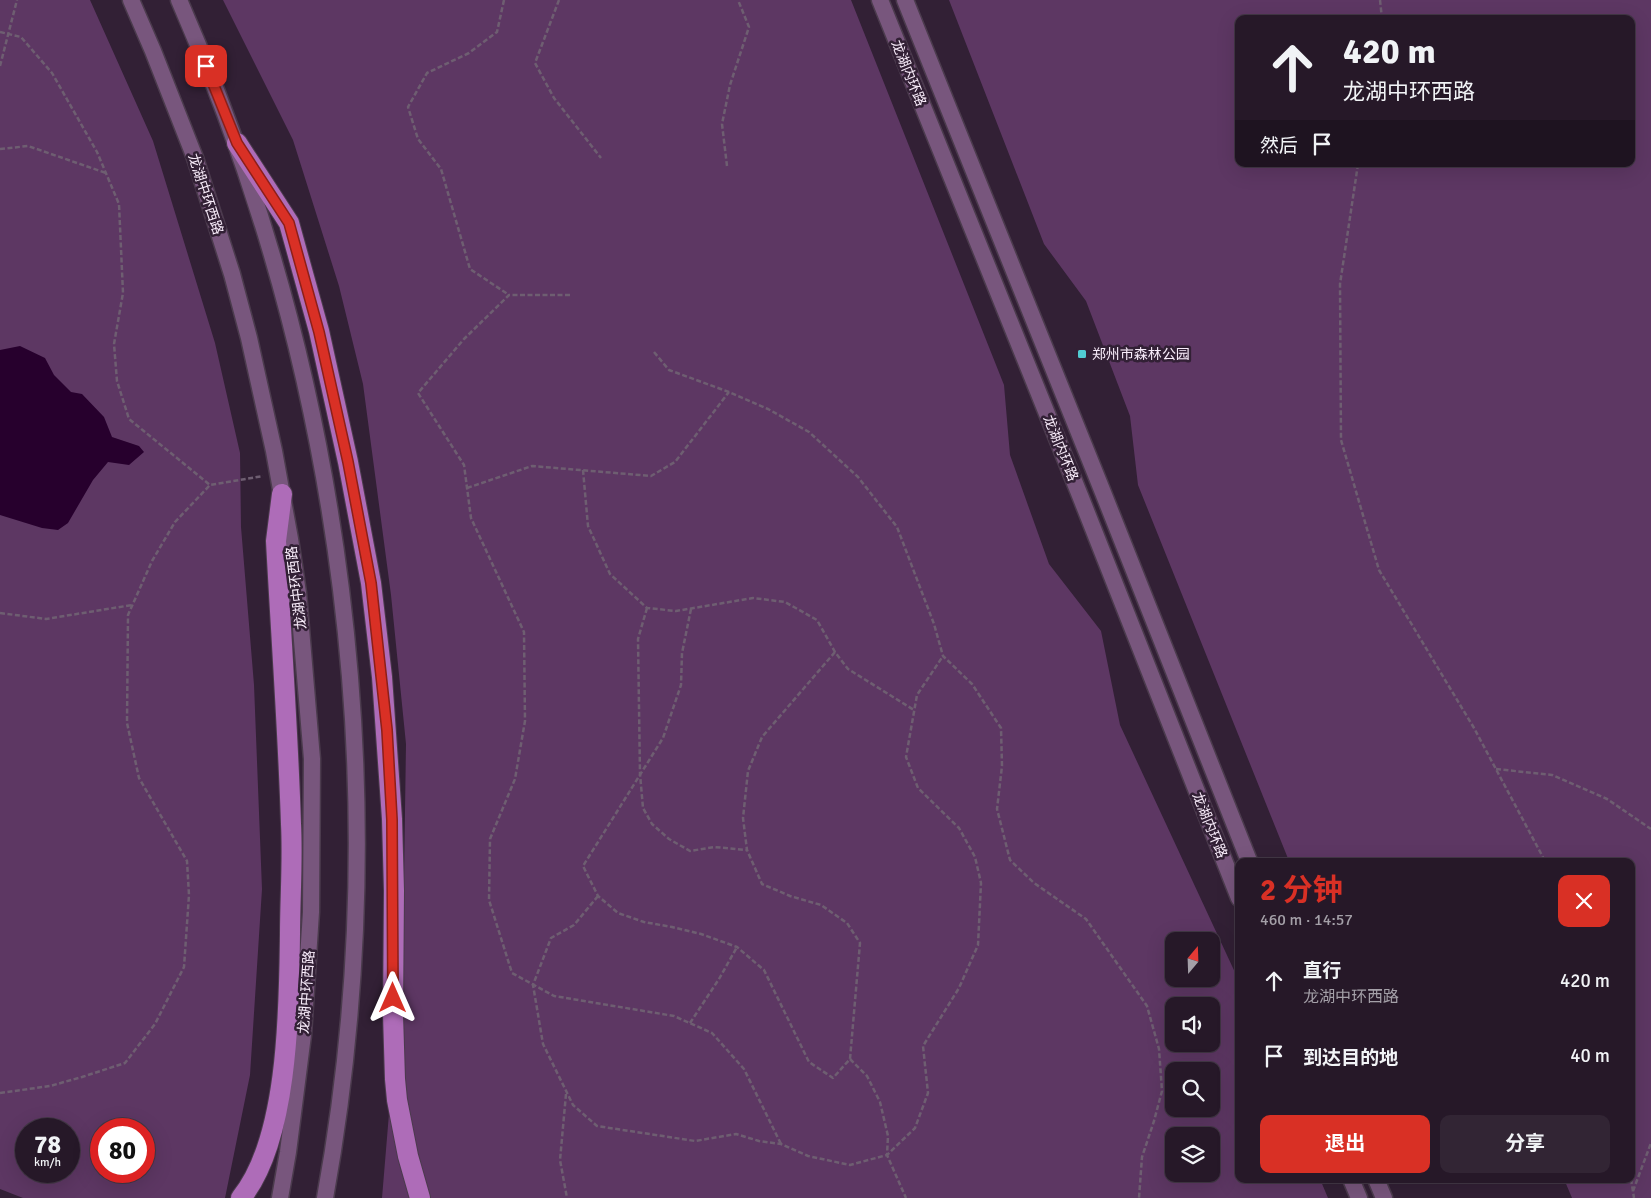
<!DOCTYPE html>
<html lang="zh">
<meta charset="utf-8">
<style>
:root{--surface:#261828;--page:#322534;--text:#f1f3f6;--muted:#a4a0a8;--line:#423745;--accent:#d93025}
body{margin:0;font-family:Signika,"Noto Sans SC",sans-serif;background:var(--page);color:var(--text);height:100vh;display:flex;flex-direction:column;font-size:19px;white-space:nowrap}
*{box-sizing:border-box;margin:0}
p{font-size:16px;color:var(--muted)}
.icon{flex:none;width:28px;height:28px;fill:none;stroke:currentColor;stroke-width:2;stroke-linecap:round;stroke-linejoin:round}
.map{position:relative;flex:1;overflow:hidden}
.sheet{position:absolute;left:1235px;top:858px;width:400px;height:325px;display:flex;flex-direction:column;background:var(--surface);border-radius:10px;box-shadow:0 5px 20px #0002,0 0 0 1px var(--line)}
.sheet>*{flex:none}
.banner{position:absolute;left:1235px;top:15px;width:400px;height:152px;border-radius:10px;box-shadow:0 5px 20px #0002,0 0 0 1px var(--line);background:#261828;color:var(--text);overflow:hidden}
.needle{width:32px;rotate:19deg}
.tools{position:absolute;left:1165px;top:932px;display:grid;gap:10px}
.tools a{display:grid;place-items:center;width:55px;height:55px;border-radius:10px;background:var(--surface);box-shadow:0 5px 20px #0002,0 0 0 1px var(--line);font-size:25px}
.speed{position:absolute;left:15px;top:1118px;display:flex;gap:10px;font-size:25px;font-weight:700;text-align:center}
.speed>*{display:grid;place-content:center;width:65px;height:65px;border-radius:50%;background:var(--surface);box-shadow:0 5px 20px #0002,0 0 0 1px var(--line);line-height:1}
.speed small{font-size:12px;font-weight:400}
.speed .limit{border:8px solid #d22;background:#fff;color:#111}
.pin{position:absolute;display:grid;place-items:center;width:42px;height:42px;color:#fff;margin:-21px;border-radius:10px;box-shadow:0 2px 8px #0006}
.me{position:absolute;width:55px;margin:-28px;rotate:0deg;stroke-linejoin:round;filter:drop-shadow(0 0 4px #0008)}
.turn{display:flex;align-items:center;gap:18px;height:105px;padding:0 25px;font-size:22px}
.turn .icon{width:65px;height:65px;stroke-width:2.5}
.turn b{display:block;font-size:35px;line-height:42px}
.then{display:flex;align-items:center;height:48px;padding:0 25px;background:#0003;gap:10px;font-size:19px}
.round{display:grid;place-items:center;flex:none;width:52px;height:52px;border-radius:10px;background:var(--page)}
.overview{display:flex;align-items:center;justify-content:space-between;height:85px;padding:0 25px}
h1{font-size:30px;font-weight:700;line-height:38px;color:var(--accent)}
.button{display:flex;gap:10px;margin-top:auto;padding:10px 25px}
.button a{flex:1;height:58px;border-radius:10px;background:var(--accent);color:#fff;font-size:20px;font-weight:700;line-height:58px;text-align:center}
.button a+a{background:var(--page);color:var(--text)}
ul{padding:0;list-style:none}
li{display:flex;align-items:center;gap:15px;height:75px;padding:0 25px}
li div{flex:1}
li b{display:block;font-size:19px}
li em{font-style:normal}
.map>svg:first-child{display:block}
.green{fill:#5d3763;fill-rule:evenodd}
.water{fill:#27002d}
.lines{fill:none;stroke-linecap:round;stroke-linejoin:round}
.secondary-casing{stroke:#4b3b4d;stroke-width:19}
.highway-casing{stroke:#4b3b4d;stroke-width:22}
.path{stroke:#6e5e71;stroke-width:2.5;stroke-dasharray:5 2.5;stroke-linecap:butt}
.secondary{stroke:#78567d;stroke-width:16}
.highway{stroke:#ae6cb8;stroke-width:20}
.route-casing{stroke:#8d1f18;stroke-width:12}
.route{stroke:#d93025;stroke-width:9}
.poi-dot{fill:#51ccd3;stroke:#322035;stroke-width:2}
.labels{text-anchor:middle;stroke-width:5;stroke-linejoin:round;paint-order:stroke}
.street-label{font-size:14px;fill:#f9edfb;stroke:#322035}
.poi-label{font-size:14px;fill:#f9edfb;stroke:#322035;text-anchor:start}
</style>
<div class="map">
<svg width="1651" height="1198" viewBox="0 0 1651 1198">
<rect width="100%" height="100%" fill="#322035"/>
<g class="green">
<path d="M0 0H90L153 141 215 343 240 453 241 527 254 685 262 889 250 1075 225 1198H23L0 1189ZM26 1129H69V1171H26ZM101 1129H144V1171H101Z"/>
<path d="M223 0H851L1004 385 1010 455 1049 564 1101 631 1120 725 1239 981V1179H1320L1328 1198H382L403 945 406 744 391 595 363 384 339 286 293 140ZM1174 941H1211V979H1174ZM1174 1006H1211V1044H1174ZM1174 1071H1211V1109H1174ZM1174 1136H1211V1174H1174Z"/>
<path d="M949 0H1651V1198H1572L1564 1179H1631V861H1289L1138 485 1130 416 1086 301 1044 244ZM1239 19H1631V164H1239Z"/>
</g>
<path class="water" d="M20 346 45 358 54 375 71 392 82 394 104 417 112 437 139 446 144 452 129 465 108 462 93 480 68 523 58 530 42 528 0 515V350Z"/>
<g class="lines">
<defs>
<g id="secondary">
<path d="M131 0 153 51 195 158 232 274 249 338 274 451 290 539 298 593 312 759 311 912 303 1035 288 1152 280 1198"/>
<path d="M179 0C343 374 398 796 325 1198"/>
<path d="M880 0 1081 498 1239 898"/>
<path d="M905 0 1102 490 1249 861"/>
<path d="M1351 1179 1359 1198"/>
<path d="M1376 1179 1384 1198"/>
</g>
<g id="highway">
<path d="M237 143 289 223 319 331 348 462 371 583 382 677 392 819 394 891 393 1014 395 1079 397 1100 408 1156 420 1198"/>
<path d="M241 1198C289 1139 289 1007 290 934 290 898 293 861 291 824 288 730 281 635 276 541L282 494"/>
</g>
</defs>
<use href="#secondary" class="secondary-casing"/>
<use href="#highway" class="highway-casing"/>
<g class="path">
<path d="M504 0 497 32 469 53 427 73 408 107 418 139 441 169 470 269 509 295"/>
<path d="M559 0 535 63 554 98 601 158"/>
<path d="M1380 0 1382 19"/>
<path d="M0 32 21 37 52 73 97 152 119 204 123 293 114 344 117 381 129 419 210 485 263 476"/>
<path d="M0 66 17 0"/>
<path d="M0 149 28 146 106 173"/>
<path d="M1358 164 1340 284 1341 440 1379 570 1474 728 1545 861"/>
<path d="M727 166 722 124 730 85 749 27 738 0"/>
<path d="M570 295H509L464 339 418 393 464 465 471 518 524 632 525 721 515 779 490 839 489 900 512 973 554 996 674 1016 712 1033 744 1069 781 1144"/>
<path d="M654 352 669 370 729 392 768 409 809 432 858 477 897 527 934 624 943 656 972 684 1001 728 1002 766 997 809 1010 860 1034 883 1086 919 1147 1006 1159 1049 1162 1091 1154 1121 1142 1157 1139 1198"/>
<path d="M583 470 588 526 610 574 647 608 676 611 753 598 785 602 817 620 835 652 848 669 914 710"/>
<path d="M467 488 532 466 651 476 675 462 729 392"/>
<path d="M647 608 638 639 640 774 643 808 652 824 669 839 690 851 714 847 746 850"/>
<path d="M691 609 682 653 681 685 663 738 583 866 598 896 618 913 644 922 672 927 701 934 737 947 764 970 809 1062 833 1078 850 1059 860 943 847 923 821 905 790 896 762 884 747 850 743 818 748 771 762 737 835 652"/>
<path d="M0 613 46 619 132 605"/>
<path d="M1496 769 1552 775 1607 799 1651 829"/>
<path d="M598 896 574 925 551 938 533 985 543 1044 573 1105 597 1126 695 1141 736 1134 759 1141 781 1144 808 1156 850 1165 887 1155 915 1128 928 1093 923 1046 959 988 978 945 981 883 975 857 959 828 918 788 906 757 917 695 943 656"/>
<path d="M690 1023 719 979 737 947"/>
<path d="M850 1059 867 1076 880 1102 888 1136 887 1155 906 1198"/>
<path d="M0 1093 50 1086 82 1077 125 1063 155 1024 184 967 189 895 187 861 139 778 127 723 128 615 152 561 175 522 210 485"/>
<path d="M566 1094 560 1160 567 1198"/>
<path d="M1631 1179 1634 1198"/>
<path d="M1633 1191 1651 1143"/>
</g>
<use href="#secondary" class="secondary"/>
<use href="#highway" class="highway"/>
</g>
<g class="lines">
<defs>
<path id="route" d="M206 66 237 143 289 223 319 332 348 462 371 583 387 730 392 820 393 998"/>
</defs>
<use href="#route" class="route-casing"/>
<use href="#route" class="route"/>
</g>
<rect class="poi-dot" x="1077" y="349" width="10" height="10" rx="2.5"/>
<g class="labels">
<g class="street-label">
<text transform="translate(909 73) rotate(68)" y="5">龙湖内环路</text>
<text transform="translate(206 194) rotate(72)" y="5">龙湖中环西路</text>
<text transform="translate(1061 448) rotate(68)" y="5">龙湖内环路</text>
<text transform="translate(296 588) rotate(-97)" y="5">龙湖中环西路</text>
<text transform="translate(1210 825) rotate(68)" y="5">龙湖内环路</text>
<text transform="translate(306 992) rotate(-86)" y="5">龙湖中环西路</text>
</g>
<g class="poi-label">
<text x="1092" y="359">郑州市森林公园</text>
</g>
</g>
</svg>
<div class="tools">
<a><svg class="needle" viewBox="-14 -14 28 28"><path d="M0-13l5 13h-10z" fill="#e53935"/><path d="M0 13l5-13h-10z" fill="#a4a0a8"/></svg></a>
<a><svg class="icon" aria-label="sound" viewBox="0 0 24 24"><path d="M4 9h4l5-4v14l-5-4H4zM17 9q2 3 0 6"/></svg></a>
<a><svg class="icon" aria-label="search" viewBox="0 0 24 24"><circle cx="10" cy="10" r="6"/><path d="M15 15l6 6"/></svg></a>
<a><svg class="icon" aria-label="layers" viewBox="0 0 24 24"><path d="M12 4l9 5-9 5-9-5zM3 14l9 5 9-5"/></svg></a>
</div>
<div class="speed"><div>78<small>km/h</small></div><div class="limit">80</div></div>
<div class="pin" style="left:206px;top:66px;background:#d93025"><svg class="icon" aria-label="arrive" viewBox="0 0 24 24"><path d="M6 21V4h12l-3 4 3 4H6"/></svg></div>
<svg class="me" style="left:393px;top:998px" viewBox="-20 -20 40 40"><path d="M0-17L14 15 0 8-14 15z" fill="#d93025" stroke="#fff" stroke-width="4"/></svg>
<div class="banner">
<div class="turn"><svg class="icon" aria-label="ahead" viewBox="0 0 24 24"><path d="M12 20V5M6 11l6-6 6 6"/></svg><div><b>420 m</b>龙湖中环西路</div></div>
<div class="then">然后<svg class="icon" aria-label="arrive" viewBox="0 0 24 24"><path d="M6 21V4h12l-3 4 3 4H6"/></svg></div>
</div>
<section class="sheet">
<div class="overview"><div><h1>2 分钟</h1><p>460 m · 14:57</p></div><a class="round" style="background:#d93025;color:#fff"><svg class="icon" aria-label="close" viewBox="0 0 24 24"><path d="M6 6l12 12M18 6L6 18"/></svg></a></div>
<ul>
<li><svg class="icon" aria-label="ahead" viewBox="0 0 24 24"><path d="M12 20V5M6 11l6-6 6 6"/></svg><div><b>直行</b><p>龙湖中环西路</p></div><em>420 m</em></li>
<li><svg class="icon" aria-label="arrive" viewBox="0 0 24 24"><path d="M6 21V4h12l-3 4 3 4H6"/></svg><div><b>到达目的地</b></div><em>40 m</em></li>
</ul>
<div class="button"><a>退出</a><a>分享</a></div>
</section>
</div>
